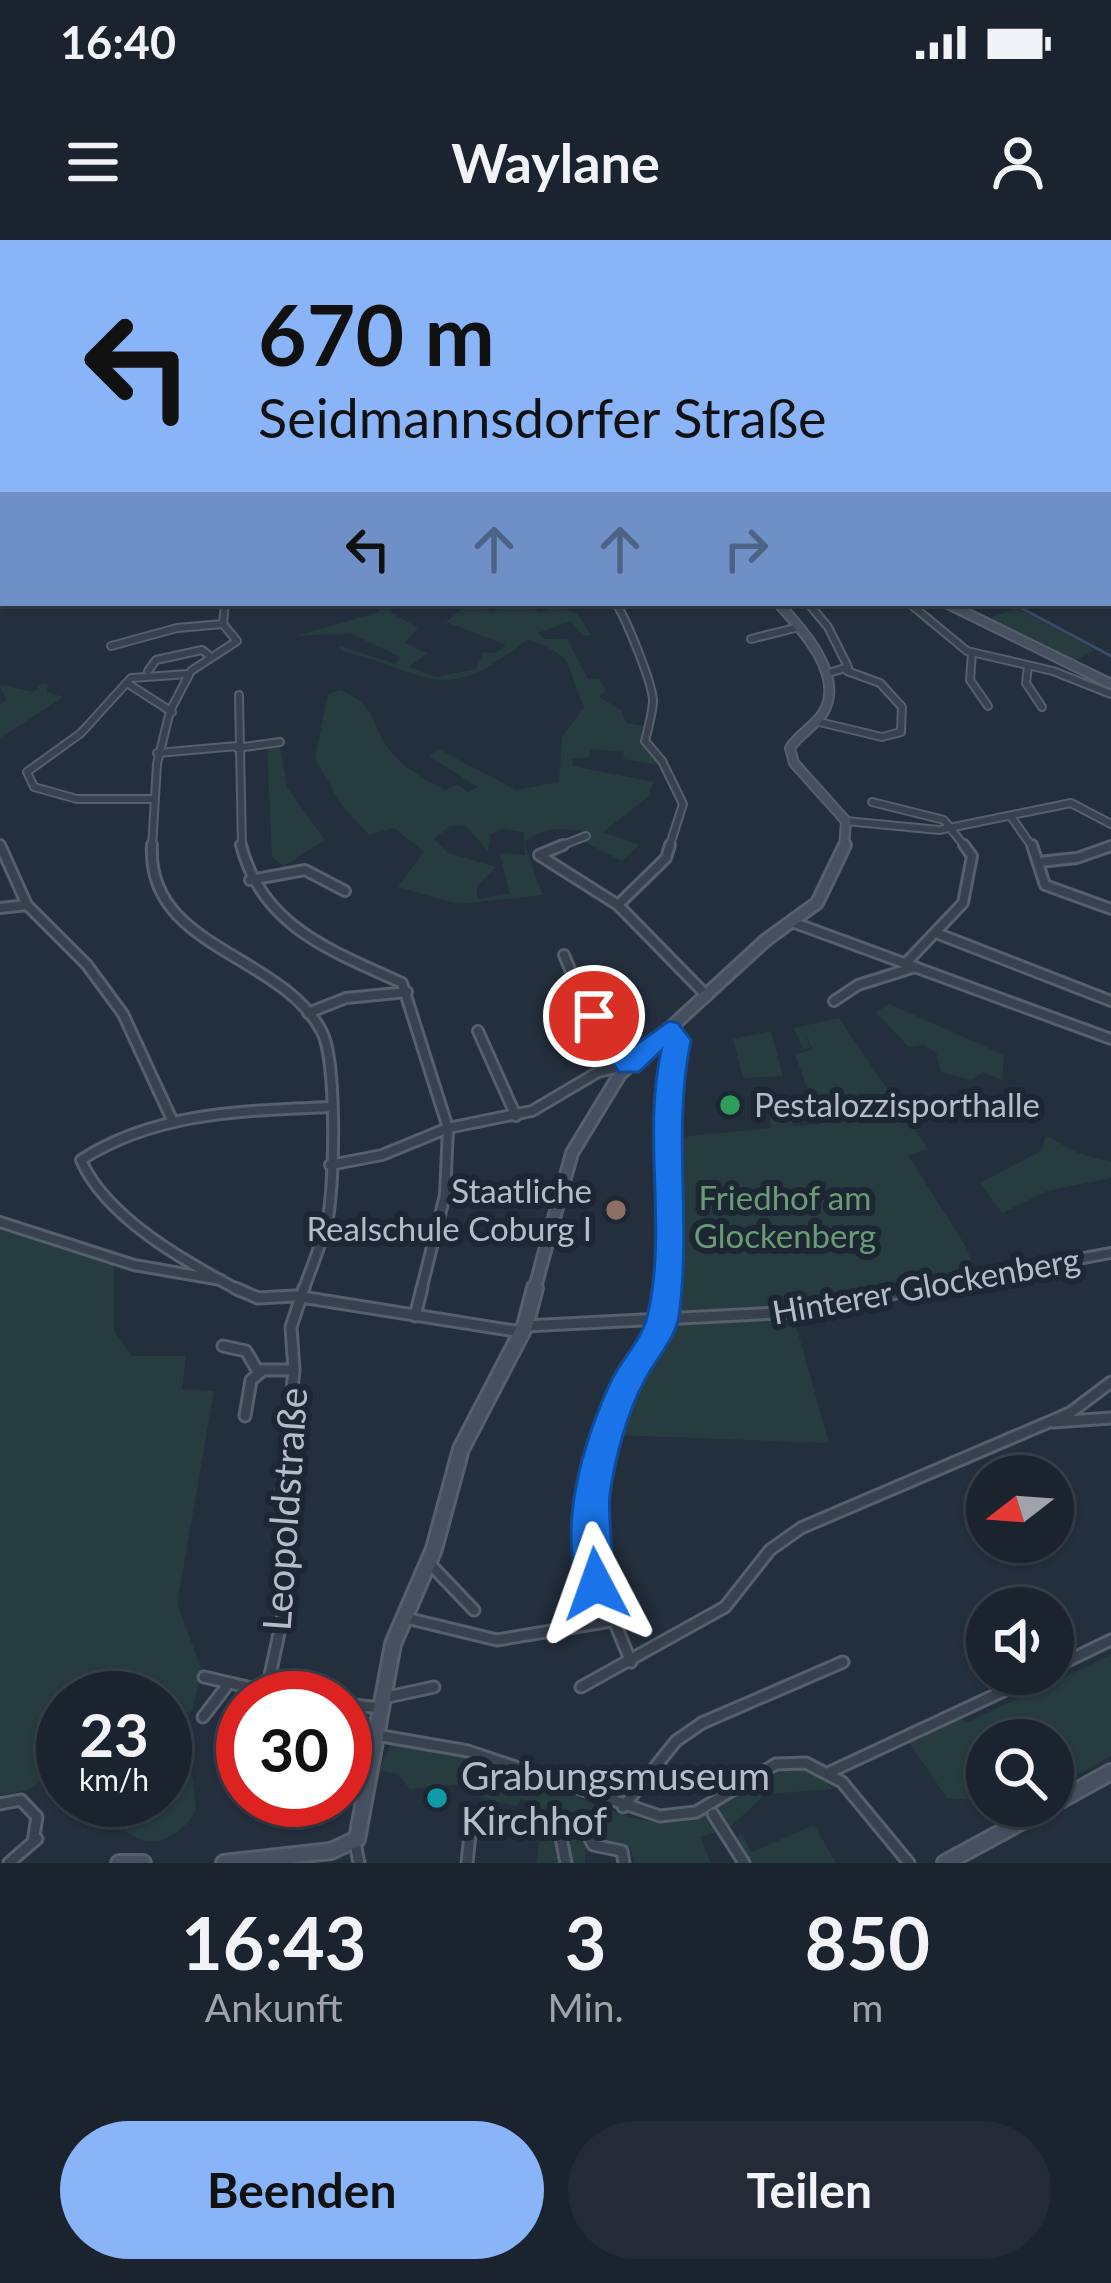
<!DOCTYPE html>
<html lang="de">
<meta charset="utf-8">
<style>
:root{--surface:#1b232e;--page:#242b36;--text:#f1f3f6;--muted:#a0a4aa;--line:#39404a;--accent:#8ab4f8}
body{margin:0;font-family:Lato,sans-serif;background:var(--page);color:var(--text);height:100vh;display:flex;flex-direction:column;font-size:45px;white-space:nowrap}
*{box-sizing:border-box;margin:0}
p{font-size:39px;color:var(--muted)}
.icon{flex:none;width:66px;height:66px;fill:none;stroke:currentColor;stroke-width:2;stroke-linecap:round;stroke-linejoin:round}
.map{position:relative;height:1623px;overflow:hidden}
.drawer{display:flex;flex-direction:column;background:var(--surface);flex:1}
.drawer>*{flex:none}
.hud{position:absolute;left:0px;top:0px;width:1113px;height:366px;box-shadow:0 3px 9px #0004,0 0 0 3px var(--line);background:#8ab4f8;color:#111;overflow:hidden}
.needle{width:78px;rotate:253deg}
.fabs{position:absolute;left:966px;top:1215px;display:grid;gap:24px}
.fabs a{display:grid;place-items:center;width:108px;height:108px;border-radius:50%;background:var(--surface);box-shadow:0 3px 9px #0004,0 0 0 3px var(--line);font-size:60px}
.speed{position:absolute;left:36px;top:1431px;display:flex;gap:24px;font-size:60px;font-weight:700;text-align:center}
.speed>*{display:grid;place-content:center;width:156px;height:156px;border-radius:50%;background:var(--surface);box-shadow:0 3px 9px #0004,0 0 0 3px var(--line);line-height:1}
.speed small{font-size:30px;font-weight:400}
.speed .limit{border:18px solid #d22;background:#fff;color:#111}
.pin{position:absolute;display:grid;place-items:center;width:102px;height:102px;color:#fff;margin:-51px;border:6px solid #fff;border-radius:50%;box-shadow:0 3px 12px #0007}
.me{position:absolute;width:132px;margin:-66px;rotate:356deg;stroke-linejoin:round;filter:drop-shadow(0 0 9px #0008)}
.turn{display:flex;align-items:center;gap:42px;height:252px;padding:0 60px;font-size:54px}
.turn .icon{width:156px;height:156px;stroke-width:2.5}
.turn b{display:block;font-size:84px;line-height:102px}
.lanes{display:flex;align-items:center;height:114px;padding:0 60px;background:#0003;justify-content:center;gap:60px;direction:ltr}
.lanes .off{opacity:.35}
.eta{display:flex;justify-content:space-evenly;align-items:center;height:204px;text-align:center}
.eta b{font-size:72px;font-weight:700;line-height:84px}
.primary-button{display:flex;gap:24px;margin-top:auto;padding:24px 60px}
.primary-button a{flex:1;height:138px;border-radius:72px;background:var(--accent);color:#111;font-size:48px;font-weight:700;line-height:138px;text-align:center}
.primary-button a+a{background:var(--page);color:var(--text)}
.status{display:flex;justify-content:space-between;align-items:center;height:84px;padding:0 60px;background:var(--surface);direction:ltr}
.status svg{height:33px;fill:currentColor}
header{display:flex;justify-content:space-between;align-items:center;height:156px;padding:0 60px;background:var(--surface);font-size:54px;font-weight:700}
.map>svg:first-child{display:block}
.green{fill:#263c3f;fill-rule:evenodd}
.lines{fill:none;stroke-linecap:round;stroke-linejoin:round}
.stream{stroke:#394c67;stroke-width:3}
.street-far3-casing{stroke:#565f6c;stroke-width:8}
.street-far2-casing{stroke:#565f6c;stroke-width:10}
.street-far1-casing{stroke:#565f6c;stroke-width:14}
.street-casing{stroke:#565f6c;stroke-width:15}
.secondary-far3-casing{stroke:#565f6c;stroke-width:9}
.secondary-far2-casing{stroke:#565f6c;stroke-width:12}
.secondary-far1-casing{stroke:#565f6c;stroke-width:16}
.secondary-casing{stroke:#565f6c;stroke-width:20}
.street-far3{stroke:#38414e;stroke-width:4.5}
.street-far2{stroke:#38414e;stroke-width:6}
.street-far1{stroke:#38414e;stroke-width:8}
.street{stroke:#38414e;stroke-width:9}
.secondary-far3{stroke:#465061;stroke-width:6}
.secondary-far2{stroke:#465061;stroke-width:8}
.secondary-far1{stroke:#465061;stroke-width:10}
.secondary{stroke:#465061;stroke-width:14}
.route{fill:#1a73e8;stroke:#114b97;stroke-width:3}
.leisure-dot{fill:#2e9e5b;stroke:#1d2633;stroke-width:4.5}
.education-dot{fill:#8d6e63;stroke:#1d2633;stroke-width:4.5}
.culture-dot{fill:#0f9aa8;stroke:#1d2633;stroke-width:4.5}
.labels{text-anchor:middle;stroke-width:12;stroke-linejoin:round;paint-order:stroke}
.poi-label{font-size:33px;fill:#b4bcc9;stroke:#1d2633;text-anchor:start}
.park-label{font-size:33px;fill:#6b9a76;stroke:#1d2633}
.street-label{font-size:33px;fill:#b4bcc9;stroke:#1d2633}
.near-street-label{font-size:39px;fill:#b4bcc9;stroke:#1d2633}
.near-poi-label{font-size:39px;fill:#b4bcc9;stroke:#1d2633;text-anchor:start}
</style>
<div class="status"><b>16:40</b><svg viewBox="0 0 49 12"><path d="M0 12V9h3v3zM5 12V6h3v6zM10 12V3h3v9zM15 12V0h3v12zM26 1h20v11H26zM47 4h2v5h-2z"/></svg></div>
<header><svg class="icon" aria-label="menu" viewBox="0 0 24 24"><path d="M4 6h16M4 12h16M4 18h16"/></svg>Waylane<svg class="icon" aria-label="person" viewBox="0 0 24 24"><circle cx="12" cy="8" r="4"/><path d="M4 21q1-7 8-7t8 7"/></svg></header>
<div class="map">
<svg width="1111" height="1623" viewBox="0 0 1111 1623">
<rect width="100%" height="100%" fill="#242f3e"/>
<g class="green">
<path d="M377 363H389L392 373 418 388 405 403 427 413 409 427 436 437 476 429 483 412 496 413 506 405 446 382 469 363H481L479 366 493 372C510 361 522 359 539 372L559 366 577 374 591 395 583 396 571 381 538 393 545 399H567L588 439H599L606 451 599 457 621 470 626 483 644 486V505L661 521 658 525 623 519 624 512 590 509 589 517 573 519 572 526 654 542 647 558 603 592 639 605 622 621 585 602 588 593C564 587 544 586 524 602L542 655 458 664 398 647 424 611 394 588 369 595 341 564 315 518 328 454 341 450C381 470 367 479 389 509 403 528 424 539 445 550L458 545 468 552 478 547 429 516 440 510 516 550 559 542 562 497 584 467C563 417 577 420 528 399 438 470 433 432 341 411L339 406 396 424 400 417 350 393 296 396 379 372ZM465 585 488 611 491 594 502 589 524 592 525 615 500 614 510 654 477 659V646L496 627 448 613 434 599 450 586Z"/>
<path d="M1016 368 1095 410 1071 423 982 381Z"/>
<path d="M42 443 48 444 47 452 63 457 0 498V464L6 461 0 445 34 452Z"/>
<path d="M267 505H280L287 547 325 600 284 626 272 617Z"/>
<path d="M889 764 1004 815 1002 840 983 832 971 840 941 832 936 812 923 805 909 807 876 772Z"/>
<path d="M839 778 928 909 908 915 966 1007 975 1031 861 1058 667 1075 676 961 672 898 771 888 769 877 790 875 793 886 820 884 795 814 813 810 805 794 810 808 803 809 794 788Z"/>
<path d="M771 791 783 836 743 838 733 799Z"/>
<path d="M1046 896 1078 913 1111 922V938L1047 951 1002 973 980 943 1041 911Z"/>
<path d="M0 985 114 1020V1091L132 1116H186L182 1150 214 1151 177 1364 202 1430 192 1471 165 1478V1458H63V1526L30 1549 0 1556Z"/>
<path d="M793 1075 829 1203 615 1195 632 1143 666 1083Z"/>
<path d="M1111 1415V1516L1053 1548V1500H987V1566H1021L991 1582 971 1560 947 1558 908 1501 961 1477 966 1483Z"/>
<path d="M392 1501C434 1508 476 1518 517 1531 565 1548 622 1586 674 1582 730 1578 785 1486 833 1549L766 1554 729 1588 700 1597 711 1623H635L630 1608 586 1607 585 1623H537L539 1603 552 1593 534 1562 521 1559 516 1566 476 1556 474 1543 410 1549 398 1534 379 1531Z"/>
<path d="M165 1522 192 1535 196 1570C180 1599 149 1613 122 1588L116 1560H165Z"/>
<path d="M814 1585 836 1623H749L735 1601 741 1593 752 1612Z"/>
</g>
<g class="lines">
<path class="stream" d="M1019 367 1111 416"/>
<defs>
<g id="street-far3">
<path d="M251 0 257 3"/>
<path d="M0 217 3 213"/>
</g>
<g id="street-far2">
<path d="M616 363C626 379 654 446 653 462 652 475 648 489 645 501L662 521 683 564 669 608"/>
<path d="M808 363 828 387 848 427 826 434"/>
<path d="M909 363 967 411 1053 431 1111 454"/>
<path d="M223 384 225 363"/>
<path d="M751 399 799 387"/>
<path d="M111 406 177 388 223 384"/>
<path d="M972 413 970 440 988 466"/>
<path d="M1028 426 1026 443 1042 467"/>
<path d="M148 431 156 420 202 410 211 417"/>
<path d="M130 445 172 472"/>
<path d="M239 455 242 608"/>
<path d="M815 481 882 497 901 492 902 467 880 443 847 431"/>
<path d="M237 508 280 502"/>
<path d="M157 513 237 506"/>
<path d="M153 559H77L34 547 27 532 81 493 131 438 188 434"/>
<path d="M872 562 944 580 966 608"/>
<path d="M1012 578 1033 608"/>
<path d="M846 581 939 590 1071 563 1111 584"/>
<path d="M152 608 157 524 170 471 191 431 237 401 223 384"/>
<path d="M555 608 586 596"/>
<path d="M1104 608 1111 606"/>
</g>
<g id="street-far1">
<path d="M0 605 27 665 87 725 123 774 173 882"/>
<path d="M152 605C146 709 282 713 322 792 337 821 335 948 327 982 321 1005 311 1029 303 1051"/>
<path d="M241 605C262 687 332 711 402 743L448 888 445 955 421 1051"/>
<path d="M563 605 539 615 618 665 707 756"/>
<path d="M1032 605 1045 645 1111 669"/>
<path d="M1039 622 1077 618 1111 606"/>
<path d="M250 640 305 630 345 651"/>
<path d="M618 665 666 618 670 605"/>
<path d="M0 668 27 665"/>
<path d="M792 682 1111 799"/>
<path d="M936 693 1111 761"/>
<path d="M905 724 963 663 972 616 964 605"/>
<path d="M834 761 858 745 915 727"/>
<path d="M308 773 346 758 407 752"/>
<path d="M478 791 516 876"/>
<path d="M330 925 382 915 448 888 532 871 598 832 629 825 581 755 564 715"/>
<path d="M0 982 134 1025 221 1040"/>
<path d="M240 1051C186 1022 106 978 81 920 156 872 241 871 328 867"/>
<path d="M665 1051C672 967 660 883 677 800L669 789"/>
<path d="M907 1051 1111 1013"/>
</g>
<g id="street">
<path d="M235 1048 258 1058 295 1056 521 1092"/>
<path d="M415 1076 422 1048"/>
<path d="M525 1086 798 1072 923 1048"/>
<path d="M223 1106 246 1111 257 1130H294"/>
<path d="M245 1176 251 1140 261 1132"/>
<path d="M1054 1182 1111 1178"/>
<path d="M429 1323 474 1370"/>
<path d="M402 1377 497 1400 611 1381"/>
<path d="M631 1422 592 1328 593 1253 627 1142 663 1081 665 1048"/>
<path d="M1053 1428 1111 1400"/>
<path d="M204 1437 295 1458"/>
<path d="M581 1447 725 1367 770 1310 801 1288 1070 1173 1111 1142"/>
<path d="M267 1449 286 1361 281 1260 294 1130 291 1087 304 1048"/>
<path d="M383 1458 434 1447"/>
<path d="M345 1464 380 1468"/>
<path d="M203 1477 226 1447"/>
<path d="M376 1495 468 1511 660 1576 696 1572 776 1524 806 1523 842 1542 909 1623"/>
<path d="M830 1532 1040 1434"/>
<path d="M0 1564 21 1560 37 1577 33 1602 37 1599"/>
<path d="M623 1567 676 1501 702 1483 843 1422"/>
<path d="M713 1574 744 1623"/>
<path d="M560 1593 566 1623"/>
<path d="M587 1593 593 1605 622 1611 624 1623"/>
<path d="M355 1603 359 1623"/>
<path d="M9 1623 33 1602"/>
<path d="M467 1623 472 1576"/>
</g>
<path id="secondary-far3" d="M145 0 157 3"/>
<g id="secondary-far2">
<path d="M778 363C801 388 846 436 823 473 815 486 799 494 790 508L794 523 846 581 844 608"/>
<path d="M946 363 1111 444"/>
</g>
<path id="secondary-far1" d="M534 1051 572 913 620 834 766 700 817 663 845 605"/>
<g id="secondary">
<path d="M1053 1564 1111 1532"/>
<path d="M119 1623H143"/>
<path d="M224 1623 331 1611 357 1599 393 1404 434 1309 461 1209 525 1086 535 1048"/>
<path d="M945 1623 1050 1566"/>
</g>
</defs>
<use href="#street-far3" class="street-far3-casing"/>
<use href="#street-far2" class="street-far2-casing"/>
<use href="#street-far1" class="street-far1-casing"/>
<use href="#street" class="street-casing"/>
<use href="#secondary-far3" class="secondary-far3-casing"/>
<use href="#secondary-far2" class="secondary-far2-casing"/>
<use href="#secondary-far1" class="secondary-far1-casing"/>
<use href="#secondary" class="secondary-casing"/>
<use href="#street-far3" class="street-far3"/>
<use href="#street-far2" class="street-far2"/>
<use href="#street-far1" class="street-far1"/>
<use href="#street" class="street"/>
<use href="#secondary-far3" class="secondary-far3"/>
<use href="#secondary-far2" class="secondary-far2"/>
<use href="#secondary-far1" class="secondary-far1"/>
<use href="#secondary" class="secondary"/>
</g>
<path class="route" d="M594 767 603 770 631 808 669 781 678 783 691 800C672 891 692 983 679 1076 676 1098 655 1120 645 1140 627 1173 615 1218 610 1255 607 1282 618 1334 608 1355L596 1359 583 1355C554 1292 584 1200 611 1141 621 1120 642 1099 647 1077 668 990 642 898 661 811L639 832H619L581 776Z"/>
<circle class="leisure-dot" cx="730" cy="865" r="12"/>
<circle class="education-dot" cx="616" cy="970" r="12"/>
<circle class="culture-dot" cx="437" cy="1558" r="12"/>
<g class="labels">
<g class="poi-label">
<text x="754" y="877">Pestalozzisporthalle</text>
<text x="592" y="963" text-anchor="end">Staatliche<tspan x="592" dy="38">Realschule Coburg I</tspan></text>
</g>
<g class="park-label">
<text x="785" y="970">Friedhof am<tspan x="785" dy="38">Glockenberg</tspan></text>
</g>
<g class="street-label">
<text transform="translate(926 1046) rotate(-10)" y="12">Hinterer Glockenberg</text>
</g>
<g class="near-street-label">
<text transform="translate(285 1269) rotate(-86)" y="14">Leopoldstraße</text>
</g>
<g class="near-poi-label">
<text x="461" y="1550">Grabungsmuseum<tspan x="461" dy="45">Kirchhof</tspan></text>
</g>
</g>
</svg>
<div class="fabs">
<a><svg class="needle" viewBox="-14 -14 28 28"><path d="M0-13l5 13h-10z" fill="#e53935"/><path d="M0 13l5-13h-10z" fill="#a0a4aa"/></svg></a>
<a><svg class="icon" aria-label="sound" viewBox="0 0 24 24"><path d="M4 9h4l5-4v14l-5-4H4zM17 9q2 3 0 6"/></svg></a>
<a><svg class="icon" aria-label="search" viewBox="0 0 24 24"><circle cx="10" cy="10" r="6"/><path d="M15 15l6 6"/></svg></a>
</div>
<div class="speed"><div>23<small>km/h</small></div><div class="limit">30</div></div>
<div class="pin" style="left:594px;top:776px;background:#d93025"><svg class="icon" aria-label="arrive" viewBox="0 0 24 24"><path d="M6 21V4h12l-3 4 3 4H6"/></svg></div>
<svg class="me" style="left:596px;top:1344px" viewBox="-20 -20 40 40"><path d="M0-17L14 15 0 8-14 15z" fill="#1a73e8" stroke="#fff" stroke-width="4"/></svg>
<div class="hud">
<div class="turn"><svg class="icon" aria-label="left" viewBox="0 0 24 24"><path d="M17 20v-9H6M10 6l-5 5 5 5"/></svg><div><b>670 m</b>Seidmannsdorfer Straße</div></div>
<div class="lanes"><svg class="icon" aria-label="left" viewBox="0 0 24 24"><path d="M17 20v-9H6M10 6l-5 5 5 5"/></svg><svg class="icon off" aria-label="ahead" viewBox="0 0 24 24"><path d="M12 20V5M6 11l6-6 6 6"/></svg><svg class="icon off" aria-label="ahead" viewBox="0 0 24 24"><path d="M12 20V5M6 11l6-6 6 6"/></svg><svg class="icon off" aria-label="right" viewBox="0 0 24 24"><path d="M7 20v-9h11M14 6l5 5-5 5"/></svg></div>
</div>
</div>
<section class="drawer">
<div class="eta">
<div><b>16:43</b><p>Ankunft</p></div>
<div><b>3</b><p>Min.</p></div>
<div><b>850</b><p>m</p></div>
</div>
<div class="primary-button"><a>Beenden</a><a>Teilen</a></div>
</section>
